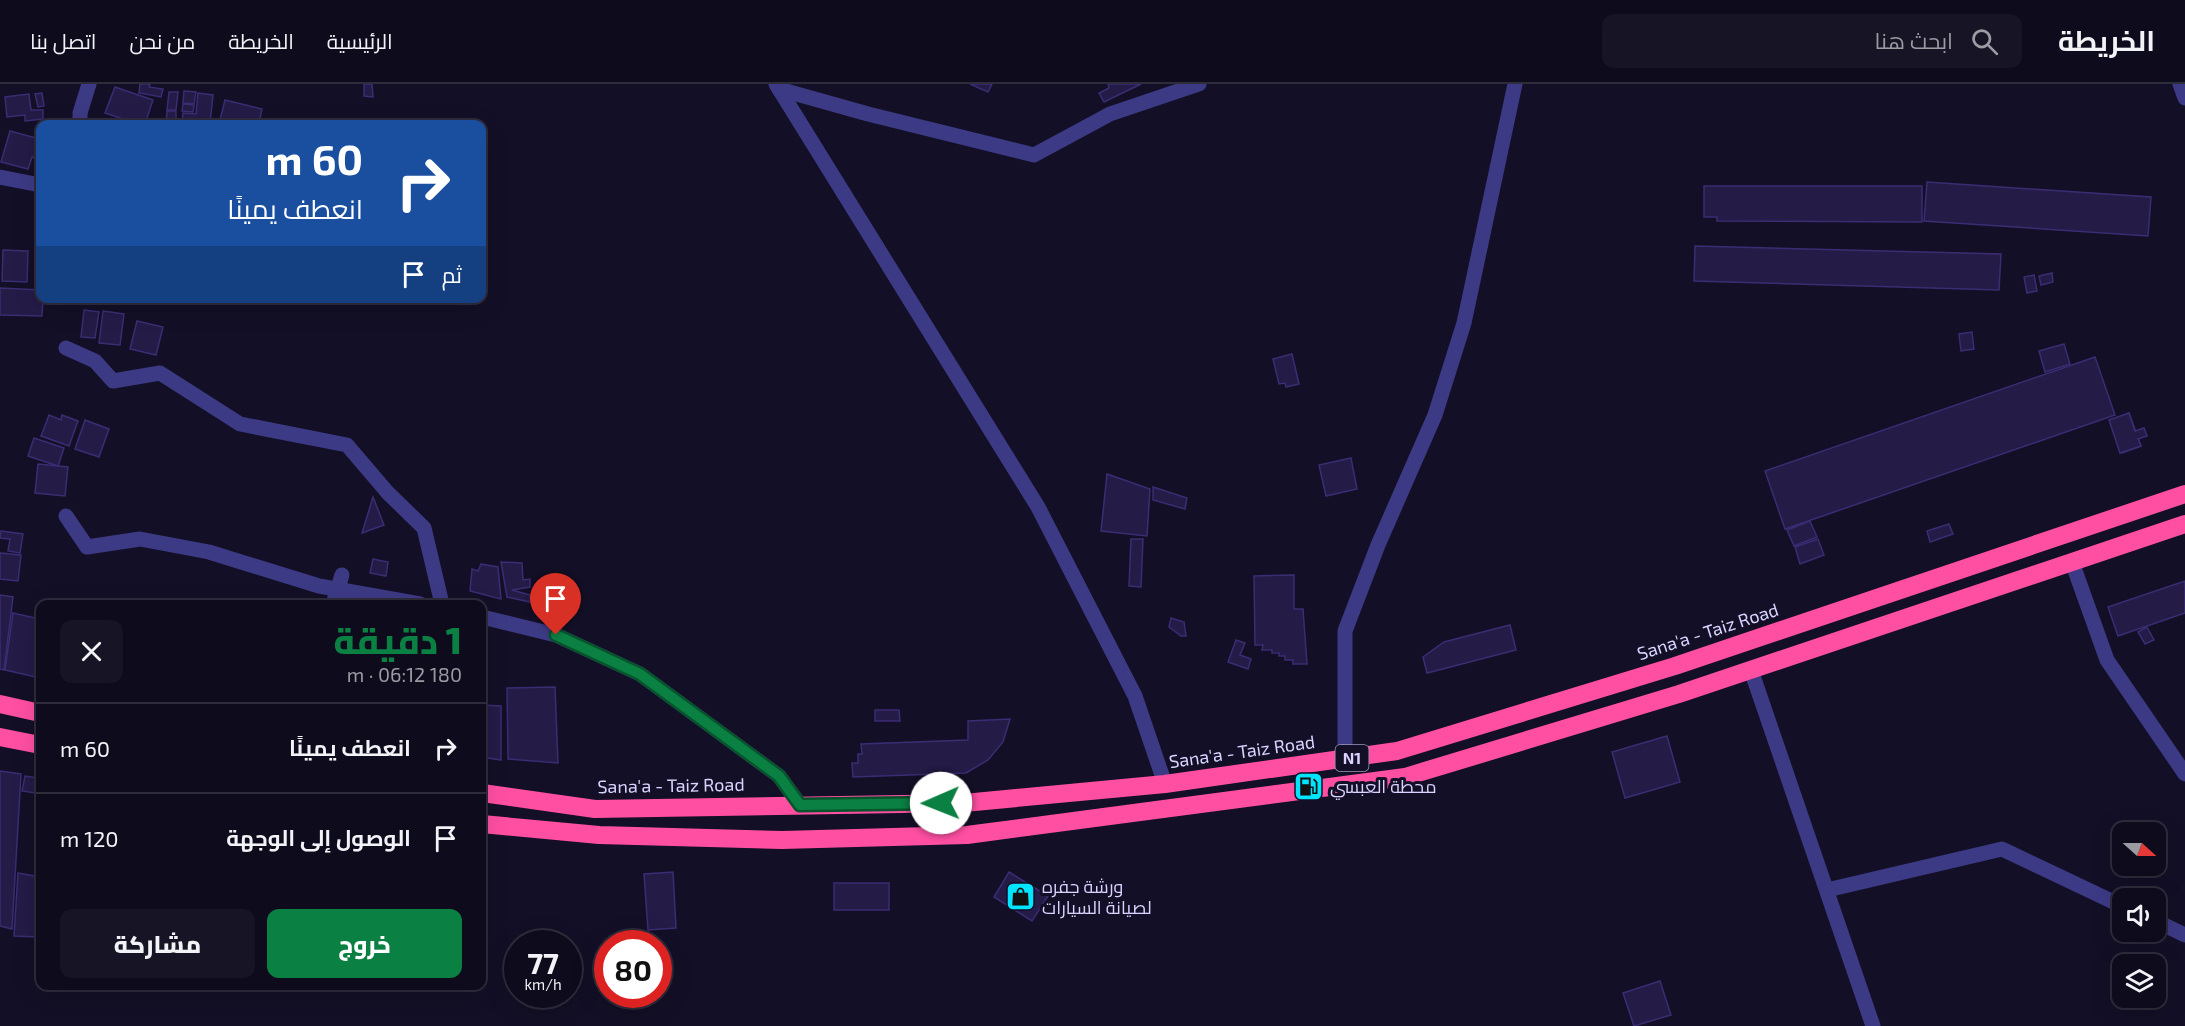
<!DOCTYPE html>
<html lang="ar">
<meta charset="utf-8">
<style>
:root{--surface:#0e0b1c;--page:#171425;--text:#f1f3f6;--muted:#9b9ba3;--line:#2e2b3b;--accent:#0b8043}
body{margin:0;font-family:"Exo 2",Cairo,sans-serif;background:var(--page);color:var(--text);direction:rtl;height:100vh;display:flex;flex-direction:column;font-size:22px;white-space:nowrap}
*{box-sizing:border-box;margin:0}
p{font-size:20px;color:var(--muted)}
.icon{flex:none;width:33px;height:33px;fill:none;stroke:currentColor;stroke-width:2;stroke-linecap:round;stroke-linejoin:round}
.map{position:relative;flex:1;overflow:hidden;direction:ltr}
.side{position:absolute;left:36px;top:516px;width:450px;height:390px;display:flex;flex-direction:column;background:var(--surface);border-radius:12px;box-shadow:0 6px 24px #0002,0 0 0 2px var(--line);direction:rtl}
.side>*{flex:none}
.guide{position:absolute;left:36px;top:36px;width:450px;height:183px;border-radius:12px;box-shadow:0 6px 24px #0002,0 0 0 2px var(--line);direction:rtl;background:#1a4fa0;color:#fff;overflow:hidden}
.needle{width:39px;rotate:111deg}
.controls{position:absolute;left:2112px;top:738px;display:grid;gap:12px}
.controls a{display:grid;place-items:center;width:54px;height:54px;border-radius:12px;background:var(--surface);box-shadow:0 6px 24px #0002,0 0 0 2px var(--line);font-size:30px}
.speed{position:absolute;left:504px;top:846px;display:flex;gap:12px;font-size:30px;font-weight:700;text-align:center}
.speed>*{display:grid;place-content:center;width:78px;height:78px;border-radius:50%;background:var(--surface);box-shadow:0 6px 24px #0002,0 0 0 2px var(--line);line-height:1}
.speed small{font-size:15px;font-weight:400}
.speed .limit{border:9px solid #d22;background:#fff;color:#111}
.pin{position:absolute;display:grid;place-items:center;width:51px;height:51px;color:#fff;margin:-62px -26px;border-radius:50% 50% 50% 0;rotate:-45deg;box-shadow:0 0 6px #0007}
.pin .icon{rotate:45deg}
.me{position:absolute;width:66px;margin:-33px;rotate:269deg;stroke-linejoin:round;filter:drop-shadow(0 0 4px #0008)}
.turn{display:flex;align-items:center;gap:21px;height:126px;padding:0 24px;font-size:27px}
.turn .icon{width:78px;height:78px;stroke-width:2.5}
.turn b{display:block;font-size:42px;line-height:51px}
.then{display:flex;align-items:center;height:57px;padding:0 24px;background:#0003;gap:12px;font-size:22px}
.round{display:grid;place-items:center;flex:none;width:63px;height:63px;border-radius:12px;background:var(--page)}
.headline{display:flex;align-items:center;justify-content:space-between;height:102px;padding:0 24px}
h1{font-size:36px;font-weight:800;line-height:45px;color:var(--accent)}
.button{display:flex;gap:12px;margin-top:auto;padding:12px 24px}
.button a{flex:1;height:69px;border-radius:12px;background:var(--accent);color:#fff;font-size:24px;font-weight:800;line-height:69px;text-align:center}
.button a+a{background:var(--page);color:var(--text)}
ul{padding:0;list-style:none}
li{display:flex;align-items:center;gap:18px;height:90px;padding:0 24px;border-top:2px solid var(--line)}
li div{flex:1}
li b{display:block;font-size:22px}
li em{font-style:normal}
header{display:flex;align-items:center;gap:36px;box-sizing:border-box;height:84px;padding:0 30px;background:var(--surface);border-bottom:2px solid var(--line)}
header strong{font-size:28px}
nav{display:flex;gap:33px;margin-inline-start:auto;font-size:21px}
.search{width:420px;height:54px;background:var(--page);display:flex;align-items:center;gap:15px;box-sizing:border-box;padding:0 21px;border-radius:12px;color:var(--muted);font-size:22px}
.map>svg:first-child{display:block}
.building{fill:#241b47;stroke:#3b2d73;stroke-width:1.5}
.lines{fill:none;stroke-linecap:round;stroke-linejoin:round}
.minor{stroke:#3d3a85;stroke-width:15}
.highway{stroke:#ff4fa3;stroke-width:18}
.route-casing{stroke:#07532c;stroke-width:15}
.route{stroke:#0b8043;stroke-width:10}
.labels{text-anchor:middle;stroke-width:6;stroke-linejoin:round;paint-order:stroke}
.shield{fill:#130f26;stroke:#9e99be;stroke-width:1.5}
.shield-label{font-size:16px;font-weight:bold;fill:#d9d4ff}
.street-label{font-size:18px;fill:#d9d4ff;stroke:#130f26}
.poi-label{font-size:18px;fill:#d9d4ff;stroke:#130f26;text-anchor:start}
</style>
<header>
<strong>الخريطة</strong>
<div class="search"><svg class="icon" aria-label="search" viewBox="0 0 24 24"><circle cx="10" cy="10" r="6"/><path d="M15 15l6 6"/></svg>ابحث هنا</div>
<nav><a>الرئيسية</a><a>الخريطة</a><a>من نحن</a><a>اتصل بنا</a></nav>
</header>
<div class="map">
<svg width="2185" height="942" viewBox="0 0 2185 942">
<rect width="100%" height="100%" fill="#130f26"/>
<g class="building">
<path d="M140 0H150L149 3 163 5 161 13 139 9Z"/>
<path d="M364 0H372L373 13 364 12Z"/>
<path d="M970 0H992L988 8Z"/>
<path d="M1108 0H1141L1104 18 1099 9 1109 4Z"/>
<path d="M115 3 153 16 145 40H138L105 29Z"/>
<path d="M184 7 196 8 194 20 183 19Z"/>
<path d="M169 8H178L176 26H167Z"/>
<path d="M42 9 44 22 38 23 35 10Z"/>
<path d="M198 9 213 11 210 40H182L183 29 196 30Z"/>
<path d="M29 10 31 26H43V35L25 37V31L7 33 5 13Z"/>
<path d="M225 16 262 25 259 40H219Z"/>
<path d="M183 20 194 21 193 28 182 27Z"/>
<path d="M167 27H176V40H166Z"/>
<path d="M10 47 40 55 38 75 32 73 28 85 1 78Z"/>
<path d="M1927 98 2151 113 2148 152 1924 137Z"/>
<path d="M1704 102H1922V138L1717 137V133H1704Z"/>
<path d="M1695 162 2001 170 1999 206 1694 197Z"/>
<path d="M3 166 28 167 27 198 2 197Z"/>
<path d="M2052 189 2053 198 2041 201 2039 192Z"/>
<path d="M2034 191 2037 207 2027 209 2024 193Z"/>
<path d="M0 204 40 206V214H43L42 232 0 231Z"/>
<path d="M84 226 99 228 95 254 81 253Z"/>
<path d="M103 227 124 230 120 261 99 259Z"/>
<path d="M137 237 163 243 156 271 130 265Z"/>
<path d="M1972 248 1974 265 1961 267 1959 250Z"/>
<path d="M2064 260 2070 280 2045 288 2039 267Z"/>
<path d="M1292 270 1299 300 1286 303 1285 299 1279 300 1273 275Z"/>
<path d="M2095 273 2115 331 1785 445 1765 387Z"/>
<path d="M2129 329 2141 362 2122 369 2110 337Z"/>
<path d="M2129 329 2135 347 2144 344 2147 352 2138 355 2141 362 2120 369 2109 336Z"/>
<path d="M49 331 61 336 62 331 78 337 69 362 41 352Z"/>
<path d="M85 336 109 345 99 373 75 365Z"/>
<path d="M34 354 64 364 58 382 28 372Z"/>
<path d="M1351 374 1357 405 1326 412 1319 381Z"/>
<path d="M38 380 68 383 65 412 35 409Z"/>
<path d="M1107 390 1150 405 1147 452 1101 447Z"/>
<path d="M1153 403 1187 414 1185 425 1153 416Z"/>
<path d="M373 413 384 441 362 449Z"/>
<path d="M1810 437 1817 453 1794 462 1787 446Z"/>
<path d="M1949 440 1953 450 1930 458 1927 447Z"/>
<path d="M1 447 23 450 20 469 8 467 10 455 0 454Z"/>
<path d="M1131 455H1143L1141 503 1129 502Z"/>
<path d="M1818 455 1824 471 1800 480 1795 463Z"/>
<path d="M0 469 21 471 18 497 0 495Z"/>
<path d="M373 475 388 478 386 492 370 489Z"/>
<path d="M501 478 522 479 523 496 530 495V503L512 506 530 511V518L507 513Z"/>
<path d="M481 480 498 483 501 515 470 507 472 485 478 487Z"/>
<path d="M1294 491V525H1303L1307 580H1293V576H1285V572H1279V569H1272V566H1262L1263 561H1255L1254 492Z"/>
<path d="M2185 497V529L2118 552 2108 523Z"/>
<path d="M0 511 13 513 4 586 0 585Z"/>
<path d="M13 529 40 535V594L5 586Z"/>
<path d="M1171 534 1184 538 1186 552H1181L1169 543Z"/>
<path d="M1510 541 1516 566 1427 589 1423 573 1444 558Z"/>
<path d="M2147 543 2154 556 2145 560 2138 548Z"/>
<path d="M1236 556 1245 559 1240 571 1251 575 1248 585 1228 578Z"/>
<path d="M555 603 558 679 508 675 507 604Z"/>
<path d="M482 621 501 622V676L482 673Z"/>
<path d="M875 626H899L900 637H875Z"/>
<path d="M1010 635 1003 658 988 676 966 689 853 693 852 679H858V670H862L861 660 968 656V637Z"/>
<path d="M1667 652 1680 698 1625 714 1612 668Z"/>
<path d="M0 687 21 690 12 845 0 842Z"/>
<path d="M25 692 38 694 35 709 22 707Z"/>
<path d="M673 788 676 844 648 846 644 790Z"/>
<path d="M1009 788 1048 812 1032 837 994 813Z"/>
<path d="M18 789 40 793V853L14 852Z"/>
<rect x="834" y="799" width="55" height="27"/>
<path d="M1660 897 1671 931 1634 942 1623 909Z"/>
</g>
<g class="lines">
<g class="minor">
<path d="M776 0 1038 423 1135 612 1165 700"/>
<path d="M2180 0 2185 14"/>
<path d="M779 5 868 30 1034 71 1110 30 1199 0"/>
<path d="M80 40V29L89 0"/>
<path d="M0 93 40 101"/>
<path d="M66 264 95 277 113 297 160 289 240 340 347 361 388 409 424 444 442 520"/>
<path d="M66 432 87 463 140 455 209 468 319 502 420 520"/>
<path d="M2072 478 2107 576 2185 690"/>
<path d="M333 520 342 491"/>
<path d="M482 533 556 551 640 590 779 692 800 721"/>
<path d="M1751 586 1873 942"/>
<path d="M1345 675V547L1378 461 1435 331 1464 239 1515 0"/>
<path d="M1827 806 2002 765 2122 822"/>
<path d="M2156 837 2185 851"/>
</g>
<g class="highway">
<path d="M0 620 40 629"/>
<path d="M0 653 40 661"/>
<path d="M482 709 595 725 964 719 1165 700 1397 667 1675 582 2185 410"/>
<path d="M482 740 599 751 782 756 967 751 1405 693 1679 610 2185 440"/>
</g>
</g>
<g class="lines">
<defs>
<path id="route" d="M556 551 640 590 779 692 800 721 941 719"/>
</defs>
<use href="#route" class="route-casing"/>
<use href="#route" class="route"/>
</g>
<defs>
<symbol id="fuel-square" viewBox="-11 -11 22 22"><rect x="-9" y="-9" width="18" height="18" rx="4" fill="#00e5ff" stroke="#130f26"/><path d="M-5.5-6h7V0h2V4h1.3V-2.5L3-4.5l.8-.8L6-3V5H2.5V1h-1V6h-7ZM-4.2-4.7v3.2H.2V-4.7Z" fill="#111"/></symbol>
<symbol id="shop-square" viewBox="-11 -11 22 22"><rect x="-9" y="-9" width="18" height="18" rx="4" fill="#00e5ff" stroke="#130f26"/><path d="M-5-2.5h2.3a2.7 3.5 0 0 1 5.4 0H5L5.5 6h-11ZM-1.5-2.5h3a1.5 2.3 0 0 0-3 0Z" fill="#111"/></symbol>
</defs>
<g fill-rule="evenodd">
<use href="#fuel-square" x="1292" y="686" width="33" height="33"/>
<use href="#shop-square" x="1004" y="796" width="33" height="33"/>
</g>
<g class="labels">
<rect class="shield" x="1335.5" y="661" width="33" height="26" rx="4.5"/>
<g class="shield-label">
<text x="1352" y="680">N1</text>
</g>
<g class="street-label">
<text transform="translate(1708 548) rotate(-18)" y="6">Sana'a - Taiz Road</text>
<text transform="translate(1242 668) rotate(-8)" y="6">Sana'a - Taiz Road</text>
<text transform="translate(671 702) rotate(-1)" y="6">Sana'a - Taiz Road</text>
</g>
<g class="poi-label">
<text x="1330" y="709">محطة العبسي</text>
<text x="1042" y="809">ورشة جفره<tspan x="1042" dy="21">لصيانة السيارات</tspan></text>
</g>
</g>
</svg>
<div class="controls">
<a><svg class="needle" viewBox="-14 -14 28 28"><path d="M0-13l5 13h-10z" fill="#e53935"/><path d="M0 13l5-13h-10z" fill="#9b9ba3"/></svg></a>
<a><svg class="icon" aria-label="sound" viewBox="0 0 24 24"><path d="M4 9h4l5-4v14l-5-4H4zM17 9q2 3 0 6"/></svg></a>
<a><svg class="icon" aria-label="layers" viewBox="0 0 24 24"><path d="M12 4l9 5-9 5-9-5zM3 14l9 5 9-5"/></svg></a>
</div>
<div class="speed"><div>77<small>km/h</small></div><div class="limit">80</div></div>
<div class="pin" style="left:556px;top:551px;background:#d93025"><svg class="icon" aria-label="arrive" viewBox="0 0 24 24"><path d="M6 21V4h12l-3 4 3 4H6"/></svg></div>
<svg class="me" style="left:941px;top:719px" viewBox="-20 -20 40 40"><circle r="19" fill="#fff"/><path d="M0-13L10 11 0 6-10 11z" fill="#0b8043"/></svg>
<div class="guide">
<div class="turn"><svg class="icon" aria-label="right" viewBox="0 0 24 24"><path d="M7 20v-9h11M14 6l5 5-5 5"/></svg><div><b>60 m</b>انعطف يمينًا</div></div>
<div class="then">ثم<svg class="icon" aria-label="arrive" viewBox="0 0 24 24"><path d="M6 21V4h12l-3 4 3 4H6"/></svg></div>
</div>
<section class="side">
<div class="headline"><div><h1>1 دقيقة</h1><p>180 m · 06:12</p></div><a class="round"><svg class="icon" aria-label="close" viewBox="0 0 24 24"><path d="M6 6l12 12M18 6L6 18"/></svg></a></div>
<ul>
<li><svg class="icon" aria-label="right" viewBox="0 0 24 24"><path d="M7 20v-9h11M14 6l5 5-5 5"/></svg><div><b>انعطف يمينًا</b></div><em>60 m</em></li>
<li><svg class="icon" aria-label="arrive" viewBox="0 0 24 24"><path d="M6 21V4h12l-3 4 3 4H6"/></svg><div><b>الوصول إلى الوجهة</b></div><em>120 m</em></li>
</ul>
<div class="button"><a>خروج</a><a>مشاركة</a></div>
</section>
</div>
